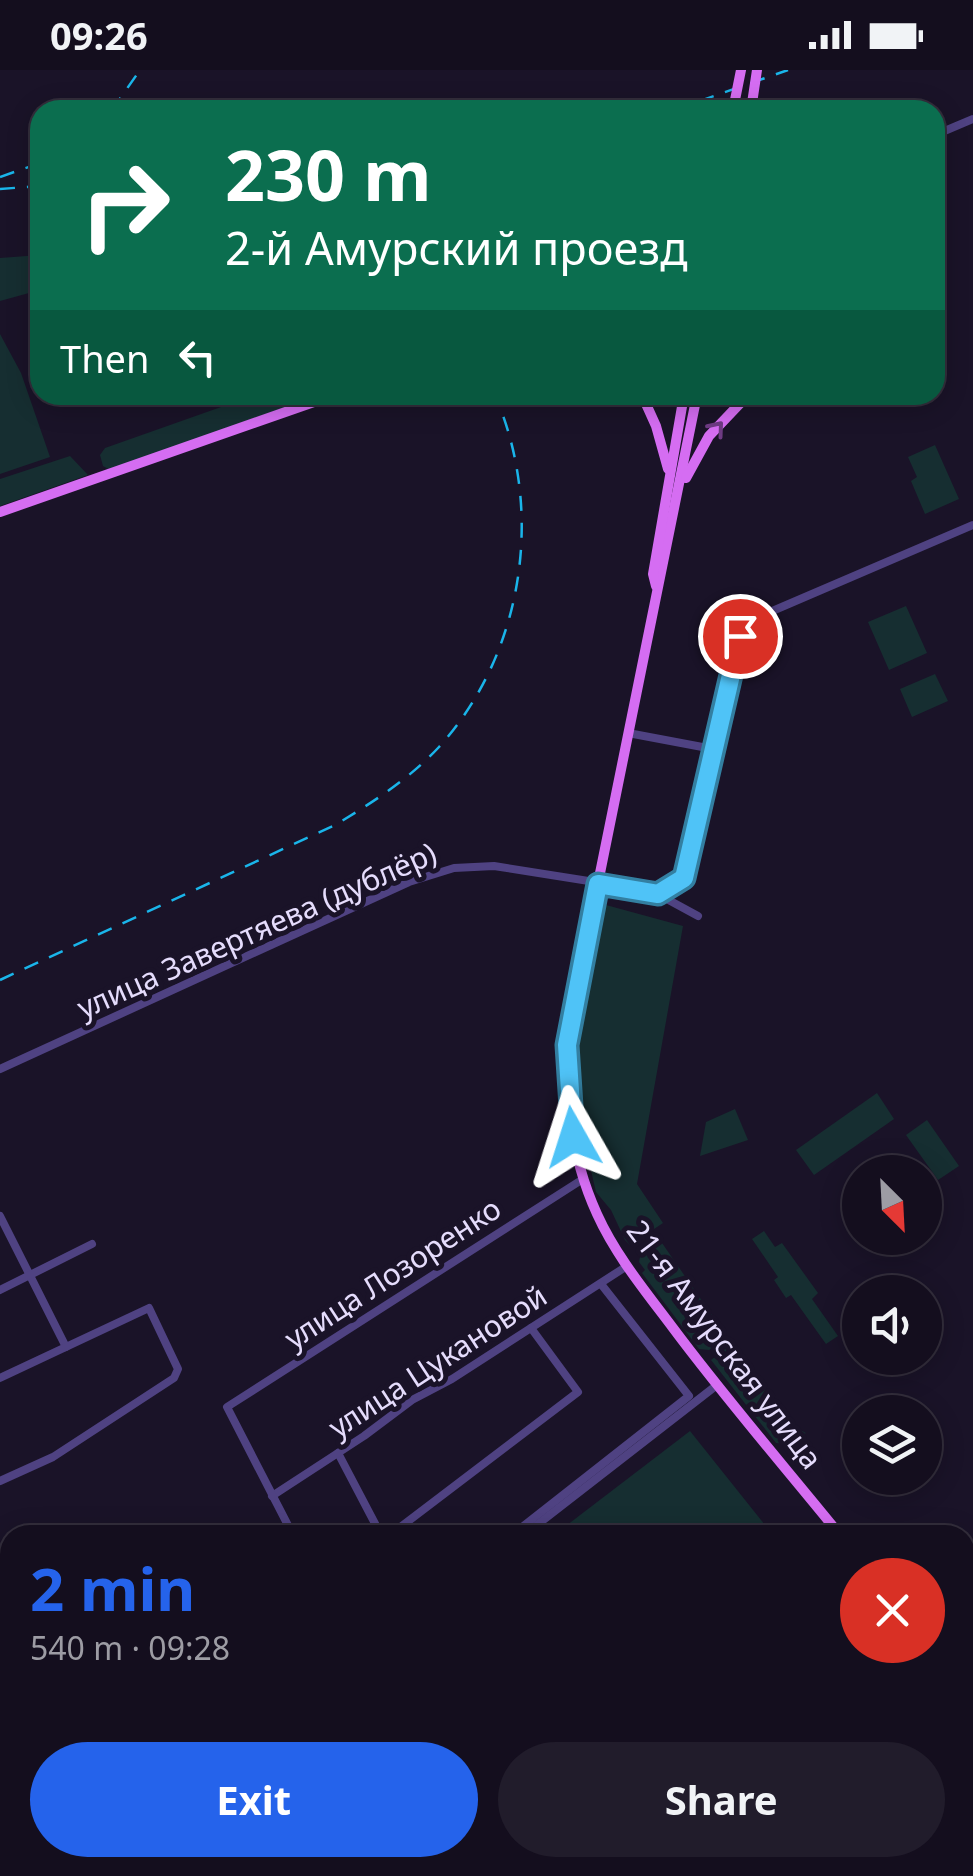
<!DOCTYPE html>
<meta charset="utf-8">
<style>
:root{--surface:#140e1e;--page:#211c2b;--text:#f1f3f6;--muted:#9d9ca4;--line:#332e3c;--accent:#2563eb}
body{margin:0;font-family:"Noto Sans",sans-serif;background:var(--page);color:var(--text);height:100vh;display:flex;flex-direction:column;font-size:38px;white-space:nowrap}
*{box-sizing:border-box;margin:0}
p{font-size:32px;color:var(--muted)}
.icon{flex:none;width:55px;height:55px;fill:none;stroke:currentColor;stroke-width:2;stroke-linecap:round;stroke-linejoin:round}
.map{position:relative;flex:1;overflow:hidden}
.side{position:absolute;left:0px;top:1455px;width:975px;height:352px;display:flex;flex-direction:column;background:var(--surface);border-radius:30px 30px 0 0;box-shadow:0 5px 25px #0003,0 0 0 2px var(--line)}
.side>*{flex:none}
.guide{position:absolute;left:30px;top:30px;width:915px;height:305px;border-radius:30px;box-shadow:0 5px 25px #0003,0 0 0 2px var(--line);background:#0b6e4f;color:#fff;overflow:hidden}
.needle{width:65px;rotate:156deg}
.fabs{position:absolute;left:842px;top:1085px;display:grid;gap:20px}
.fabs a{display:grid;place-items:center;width:100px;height:100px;border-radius:50%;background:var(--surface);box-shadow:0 5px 25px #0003,0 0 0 2px var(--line);font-size:50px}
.pin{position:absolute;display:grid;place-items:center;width:85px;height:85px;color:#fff;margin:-42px;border:5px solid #fff;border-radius:50%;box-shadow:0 2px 10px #0007}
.me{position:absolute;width:110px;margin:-55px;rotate:354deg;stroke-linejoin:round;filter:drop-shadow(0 0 8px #0008)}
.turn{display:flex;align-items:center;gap:35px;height:210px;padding:0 30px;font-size:45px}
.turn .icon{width:130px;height:130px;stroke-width:2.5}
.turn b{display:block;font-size:70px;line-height:85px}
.then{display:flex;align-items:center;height:95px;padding:0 30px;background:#0003;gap:20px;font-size:38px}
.round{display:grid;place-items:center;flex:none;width:105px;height:105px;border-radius:52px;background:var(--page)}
.summary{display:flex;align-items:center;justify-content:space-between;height:170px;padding:0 30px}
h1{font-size:60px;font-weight:700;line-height:75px;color:var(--accent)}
.action{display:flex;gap:20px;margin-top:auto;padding:20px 30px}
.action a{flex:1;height:115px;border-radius:60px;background:var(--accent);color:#fff;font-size:40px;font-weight:700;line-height:115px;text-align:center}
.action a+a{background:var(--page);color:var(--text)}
.status{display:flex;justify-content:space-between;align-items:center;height:70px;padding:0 50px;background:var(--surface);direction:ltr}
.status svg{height:28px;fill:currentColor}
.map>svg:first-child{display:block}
.green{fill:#162e31}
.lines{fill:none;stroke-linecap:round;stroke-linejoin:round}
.minor{stroke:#4f4282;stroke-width:8}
.major{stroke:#d56df2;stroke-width:10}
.rail{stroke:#1ab5ea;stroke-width:2.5;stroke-dasharray:15 12;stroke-linecap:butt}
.major-bridge{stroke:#d56df2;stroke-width:10}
.oneway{stroke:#6e3b83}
.route-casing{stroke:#337fa1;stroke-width:25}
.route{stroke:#4fc3f7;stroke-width:18}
.labels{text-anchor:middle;stroke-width:10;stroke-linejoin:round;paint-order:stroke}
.street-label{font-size:30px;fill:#e5dcfc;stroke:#1a1328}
</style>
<div class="status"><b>09:26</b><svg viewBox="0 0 49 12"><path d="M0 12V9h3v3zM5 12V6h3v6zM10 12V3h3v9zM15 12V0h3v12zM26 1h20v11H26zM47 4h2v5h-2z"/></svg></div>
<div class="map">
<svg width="973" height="1806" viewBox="0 0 973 1806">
<rect width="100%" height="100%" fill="#1a1328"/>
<g class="green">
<path d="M40 185V220L0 231V188Z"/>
<path d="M0 264 21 303 50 387 0 404Z"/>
<path d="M255 325H319L110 400 103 396 100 385 105 378Z"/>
<path d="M935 375 959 429 925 444 911 411 917 407 908 387Z"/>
<path d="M70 386 88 405 0 436V409Z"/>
<path d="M906 536 927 583 889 600 868 552Z"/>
<path d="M935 604 948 631 912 647 900 619Z"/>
<path d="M606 835 683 856 637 1114 663 1153 630 1175 625 1170 611 1140 596 1122 582 1062 576 977 582 932Z"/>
<path d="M877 1023 894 1049 814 1105 796 1080Z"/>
<path d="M735 1039 748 1070 700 1086 706 1052Z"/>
<path d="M927 1050 959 1096 938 1110 906 1065Z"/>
<path d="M764 1161 775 1177 782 1173 818 1223 812 1229 838 1266 826 1274 791 1225 786 1228 774 1210 778 1207 752 1169Z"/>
<path d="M662 1173 727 1267 709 1280 699 1279 642 1203 645 1200 639 1192 640 1187Z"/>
<path d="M732 1274 789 1354 806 1363 787 1374 776 1373 711 1290Z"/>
<path d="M690 1361 773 1465H554Z"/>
<path d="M965 1703 973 1713V1806L168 1804V1798H965Z"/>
</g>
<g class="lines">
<g class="minor">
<path d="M935 65 973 49"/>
<path d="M628 663 713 679"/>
<path d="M658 824 684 809 747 539 770 542 973 455"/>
<path d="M0 999 409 812 454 798 494 796 652 821 698 846"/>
<path d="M0 1146 66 1277"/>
<path d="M0 1220 92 1174"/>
<path d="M0 1308 149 1238 178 1299 174 1308 53 1387 0 1411"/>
<path d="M338 1383 381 1465"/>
<path d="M272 1426 364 1366 412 1330 452 1309 627 1196"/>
<path d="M293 1465 227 1337 583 1109"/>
<path d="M390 1465 578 1322 531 1258"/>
<path d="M512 1465 689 1326 601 1214"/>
<path d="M524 1465 717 1315"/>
<path d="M965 1571 973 1565"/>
</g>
<g class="major">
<path d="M642 325 656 356 668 399"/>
<path d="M697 325 570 951C562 1015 570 1085 597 1144 616 1186 646 1222 673 1258 726 1329 784 1396 840 1465"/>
<path d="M686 408 709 366 748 325"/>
<path d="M0 442 334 325"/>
<path d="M656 516 653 504 684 325"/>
<path d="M965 1618 973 1629"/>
</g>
<g class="rail">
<path d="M112 40 140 0"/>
<path d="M674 40 788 0"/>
<path d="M0 107 40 93"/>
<path d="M0 119 40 116"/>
<path d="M0 910 335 755C372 733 409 709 439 677 524 583 545 441 495 325"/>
</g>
<g class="major-bridge">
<path d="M733 40 741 0"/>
<path d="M751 40 757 0"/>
</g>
</g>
<defs><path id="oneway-chevron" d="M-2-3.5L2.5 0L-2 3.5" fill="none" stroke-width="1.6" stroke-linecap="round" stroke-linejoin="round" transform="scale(2.5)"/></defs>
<use class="oneway" href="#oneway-chevron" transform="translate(717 358) rotate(-50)"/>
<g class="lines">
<defs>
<path id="route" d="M573 1067 567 975 598 814 658 824 684 808 740 566"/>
</defs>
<use href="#route" class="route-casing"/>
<use href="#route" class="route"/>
</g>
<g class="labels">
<g class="street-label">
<text transform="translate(257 861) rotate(-24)" y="10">улица Завертяева (дублёр)</text>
<text transform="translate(393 1204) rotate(-33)" y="10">улица Лозоренко</text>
<text transform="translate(724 1275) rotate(53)" y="10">21-я Амурская улица</text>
<text transform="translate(438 1292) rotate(-33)" y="10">улица Цукановой</text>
</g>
</g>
</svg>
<div class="fabs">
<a><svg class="needle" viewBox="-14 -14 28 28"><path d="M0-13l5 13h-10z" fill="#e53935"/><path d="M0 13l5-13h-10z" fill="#9d9ca4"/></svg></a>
<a><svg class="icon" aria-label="sound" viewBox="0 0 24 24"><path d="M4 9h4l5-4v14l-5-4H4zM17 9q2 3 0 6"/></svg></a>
<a><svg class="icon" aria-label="layers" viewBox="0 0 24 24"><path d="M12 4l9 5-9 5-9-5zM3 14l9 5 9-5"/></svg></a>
</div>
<div class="pin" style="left:740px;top:566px;background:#d93025"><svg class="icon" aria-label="arrive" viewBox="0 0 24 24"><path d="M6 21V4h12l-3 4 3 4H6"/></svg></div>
<svg class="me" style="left:573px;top:1067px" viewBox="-20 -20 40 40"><path d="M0-17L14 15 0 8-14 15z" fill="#4fc3f7" stroke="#fff" stroke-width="4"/></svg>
<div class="guide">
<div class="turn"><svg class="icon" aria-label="right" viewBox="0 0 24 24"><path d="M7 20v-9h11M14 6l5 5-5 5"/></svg><div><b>230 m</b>2-й Амурский проезд</div></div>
<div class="then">Then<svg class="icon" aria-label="left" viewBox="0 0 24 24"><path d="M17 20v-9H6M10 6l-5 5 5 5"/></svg></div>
</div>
<section class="side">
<div class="summary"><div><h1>2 min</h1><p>540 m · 09:28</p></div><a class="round" style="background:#d93025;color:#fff"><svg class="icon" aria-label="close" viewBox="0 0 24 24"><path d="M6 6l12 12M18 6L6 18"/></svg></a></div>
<div class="action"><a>Exit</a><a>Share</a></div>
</section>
</div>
